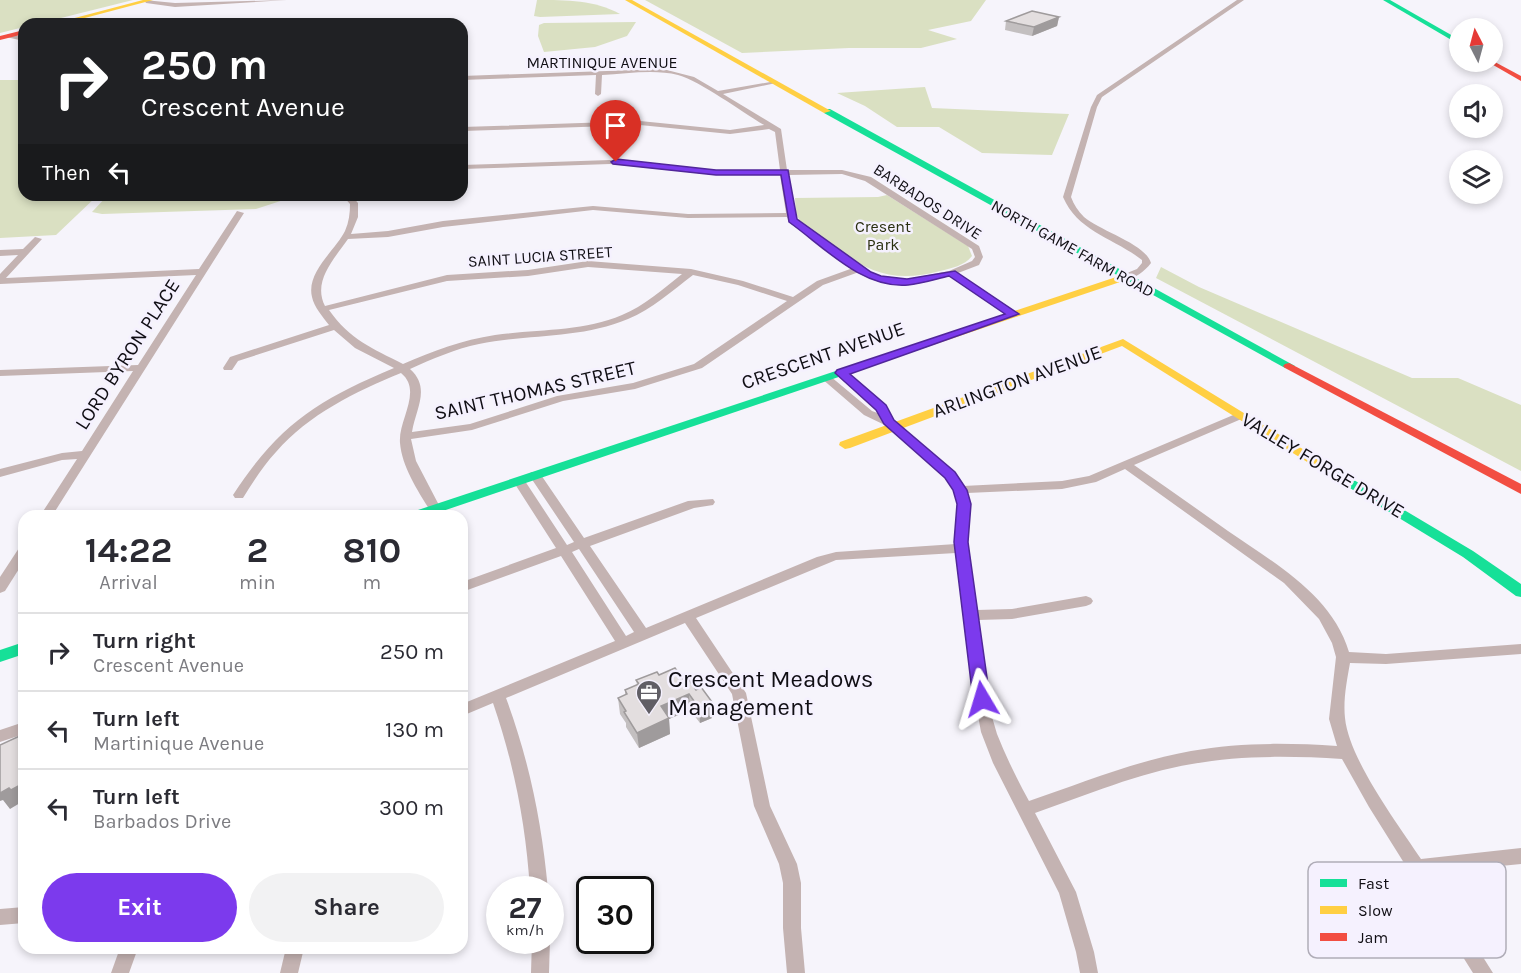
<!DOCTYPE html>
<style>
:root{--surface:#fff;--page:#f2f2f3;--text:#2b2b33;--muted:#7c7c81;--line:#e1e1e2;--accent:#7c3aed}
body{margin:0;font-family:Karla,sans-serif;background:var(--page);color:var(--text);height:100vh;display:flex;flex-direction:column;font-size:22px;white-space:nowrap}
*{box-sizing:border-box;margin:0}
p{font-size:20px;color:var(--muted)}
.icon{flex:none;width:33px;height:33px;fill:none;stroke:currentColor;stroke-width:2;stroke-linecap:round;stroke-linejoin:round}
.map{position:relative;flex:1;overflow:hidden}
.side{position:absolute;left:18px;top:510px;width:450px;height:444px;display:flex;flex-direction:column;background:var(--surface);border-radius:18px;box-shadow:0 3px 9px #0003}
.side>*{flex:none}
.banner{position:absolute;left:18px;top:18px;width:450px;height:183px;border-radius:18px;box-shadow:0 3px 9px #0003;background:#202124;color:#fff;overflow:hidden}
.needle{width:39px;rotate:354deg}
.fabs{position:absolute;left:1449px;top:18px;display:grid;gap:12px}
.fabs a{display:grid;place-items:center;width:54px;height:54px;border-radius:50%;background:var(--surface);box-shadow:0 3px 9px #0003;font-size:30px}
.speed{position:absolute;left:486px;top:876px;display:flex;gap:12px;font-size:30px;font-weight:700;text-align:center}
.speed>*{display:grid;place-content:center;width:78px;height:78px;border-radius:50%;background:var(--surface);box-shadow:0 3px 9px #0003;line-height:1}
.speed small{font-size:15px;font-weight:400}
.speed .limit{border:3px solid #111;border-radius:9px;background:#fff;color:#111}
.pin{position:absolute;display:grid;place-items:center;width:51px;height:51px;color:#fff;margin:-62px -26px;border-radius:50% 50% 50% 0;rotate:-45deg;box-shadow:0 0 6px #0007}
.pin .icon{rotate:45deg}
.me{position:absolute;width:66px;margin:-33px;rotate:353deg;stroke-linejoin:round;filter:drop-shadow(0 0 4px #0008)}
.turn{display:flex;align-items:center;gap:21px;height:126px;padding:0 24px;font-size:27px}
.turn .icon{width:78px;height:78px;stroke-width:2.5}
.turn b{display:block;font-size:42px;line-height:51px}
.then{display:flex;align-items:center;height:57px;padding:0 24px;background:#0003;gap:12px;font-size:22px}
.eta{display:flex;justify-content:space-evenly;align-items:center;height:102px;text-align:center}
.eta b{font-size:36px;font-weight:700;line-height:42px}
.button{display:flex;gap:12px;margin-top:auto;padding:12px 24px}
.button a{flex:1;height:69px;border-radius:36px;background:var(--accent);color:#fff;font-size:24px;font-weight:700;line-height:69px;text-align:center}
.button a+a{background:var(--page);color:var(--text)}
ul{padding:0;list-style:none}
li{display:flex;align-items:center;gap:18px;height:78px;padding:0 24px;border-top:2px solid var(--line)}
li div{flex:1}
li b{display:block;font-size:22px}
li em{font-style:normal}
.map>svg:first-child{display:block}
.green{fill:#dae0c2}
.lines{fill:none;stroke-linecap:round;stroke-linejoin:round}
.street{fill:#c4b3b2;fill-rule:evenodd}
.fast{fill:#16e098;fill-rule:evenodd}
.slow{fill:#ffcf43;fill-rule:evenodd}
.jam{fill:#f24e42;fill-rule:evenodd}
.wall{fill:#c3bfc0}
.shaded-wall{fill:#9f9b9c}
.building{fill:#e3dedf;stroke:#9f9b9c;stroke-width:1.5}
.route{fill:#7c3aed;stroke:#51269a;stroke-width:1.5}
.labels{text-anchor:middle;stroke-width:5;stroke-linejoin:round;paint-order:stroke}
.far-street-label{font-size:16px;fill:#100e14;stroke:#f5f1fe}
.far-park-label{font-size:16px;fill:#2a2f10;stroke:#f5f1fe}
.street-label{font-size:20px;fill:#100e14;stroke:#f5f1fe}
.near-poi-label{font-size:24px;fill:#100e14;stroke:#f5f1fe;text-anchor:start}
.key{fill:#f5f1fe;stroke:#b0adb8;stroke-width:1.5}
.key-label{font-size:16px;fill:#100e14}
</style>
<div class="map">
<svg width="1521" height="973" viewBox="0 0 1521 973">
<rect width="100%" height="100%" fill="#f6f4fb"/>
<g class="green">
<path d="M0 0H133L37 24H24V27L0 33Z"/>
<path d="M537 0C567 0 595 0 620 14L540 17 534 16Z"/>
<path d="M645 0H986L971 21 928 30 957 39 921 48H849L742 53Z"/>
<path d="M636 22 627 36 595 47 544 52 538 36 539 25 544 23Z"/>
<path d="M0 80H24V195H98L56 235 0 238Z"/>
<path d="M925 87 932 108 1069 114 1052 155 982 153 939 127H897L865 106 837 93Z"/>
<path d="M108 195H299L256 209 102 214 92 212Z"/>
<path d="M887 195 968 246 972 256C964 266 952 268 940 271 875 289 849 256 800 221L796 214 795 198 878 197Z"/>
<path d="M1161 267 1199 287 1412 378H1458L1521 405V471L1156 278Z"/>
</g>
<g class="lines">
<g class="street">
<path d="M144 0 175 3 287 0 175 7 146 3Z"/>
<path d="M1237 0H1244L1102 97 1097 107 1071 197C1074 205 1078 211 1084 217 1100 231 1146 244 1151 263 1144 272 1134 280 1122 279V275L1137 269 1142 263V260C1114 238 1078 232 1063 197L1091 107 1097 95Z"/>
<path d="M8 34 24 37V41L6 37Z"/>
<path d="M462 39 467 43 462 50Z"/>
<path d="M663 69 694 77 718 91 776 81V83L723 94 781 129 787 170H842L871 177 979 246 983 257 979 265 958 273 1016 312V316H1010L949 276C919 282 886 291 859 272L823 285 702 368 635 389 563 401 472 430 411 439 416 461 441 509 435 513 431 512C418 491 402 467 400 443 398 420 423 391 401 373 355 392 309 414 276 452 263 466 253 482 243 498H235L233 495C279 424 318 400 394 368L355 348 334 330 238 361 232 370H224L223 368 230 357 329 325C323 317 314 307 312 297 306 272 335 251 345 231 349 222 350 213 350 204L342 195H351L358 203V217L351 234 388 231 443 221 593 206 688 214 786 213 780 175H716L610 164 462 169V165L610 160 716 171 780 170 775 132 769 129 730 134 640 125 462 131V127L640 121 730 130 764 125C740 111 702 82 678 75 654 69 626 74 602 75L601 94 598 96 595 94 596 75 462 80V76ZM842 174 865 181 972 249 975 257 972 261 949 271 907 279 875 275 797 220 794 215 788 175ZM593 210 688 218 787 217 791 224 853 268 817 281 793 297 743 281 691 269 588 261 528 270 447 275 325 306C312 281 335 258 348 239L388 237 443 227ZM588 267 682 274C663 289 644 306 622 315 582 332 537 329 495 335 462 340 433 351 403 364 372 348 350 340 329 310L447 281 528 276ZM693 275 738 285 787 301 694 364 633 383 557 396 470 424 412 432C416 408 431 388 410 369 432 359 455 349 479 344 528 334 581 339 628 319 652 309 672 291 693 275Z"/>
<path d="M237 211 244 213 52 516H40L77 459 62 460 0 477V469L62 453 82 451 133 371 0 376V370L138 365 196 275 0 284V274L18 255 0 256V250L23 249 35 237 42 239 6 278 199 269Z"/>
<path d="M841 370 845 371 886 406 894 421 954 472 963 486 1062 481 1089 476 1238 413H1246L1248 415 1246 417 1134 465C1166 487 1197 509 1228 531 1274 563 1332 595 1349 652L1386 654 1521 644V654L1386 664 1350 663C1347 680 1343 700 1345 718 1349 759 1397 823 1421 859L1521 848V864L1430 873 1493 973H1473L1369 807 1342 759C1292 756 1241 755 1192 764 1138 773 1087 795 1035 813L1076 892 1094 952 1098 973H1080L1076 952 1059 893 993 763 981 732 975 699 956 553 836 560 696 618 746 693 770 806 797 864 801 883V928L805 973H787L783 928V883L779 864 754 806 732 694 685 623 506 698C529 760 542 823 548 890H530C526 825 514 764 493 703L462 716V704L615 641 561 556 462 592V582L556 548 513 481 519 477 523 478 567 545 574 542 529 475 531 472H539L584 538 688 501 713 499 715 502 713 505 694 508 590 546 646 628 817 557 836 552 956 544 958 504 954 490 946 478 891 428 864 415 821 378 826 375 830 376 872 411 880 414 877 410 837 375 836 373 837 371ZM1125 469 1284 583 1319 619 1332 643 1336 657 1329 719 1337 746C1289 743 1239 742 1191 751 1135 761 1082 783 1029 801 1017 779 1006 757 997 734 985 698 984 657 978 620L1012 619 1086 606 1091 604 1093 601 1091 598 1086 596 1012 609 977 610 968 548 970 504 967 493 1062 489 1096 482ZM579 549 634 632 626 636 572 552Z"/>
<path d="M24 547V561L5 591 0 593V577L19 548Z"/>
<path d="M24 722V734L0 742V730Z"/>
<path d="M24 907V923L0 925V909Z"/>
<path d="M532 940H550L549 973H531Z"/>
<path d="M120 948H138L129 973H111Z"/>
<path d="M286 948H304L298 973H280Z"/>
</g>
<g class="fast">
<path d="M1383 0H1390L1460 40V45Z"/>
<path d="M824 109H830L1295 366 1293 368H1285L824 113Z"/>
<path d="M926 341 932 344 930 346 428 516H407L409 513Z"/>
<path d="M1317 458 1473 551 1521 584V597L1516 596 1463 557 1312 465 1310 462 1312 459Z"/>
<path d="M24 642V654L0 662V650Z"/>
</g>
<g class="slow">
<path d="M143 0H153L62 24H52Z"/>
<path d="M625 0H632L831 111 824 113Z"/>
<path d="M1125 274 1129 275V279L930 346H922L920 344 922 342Z"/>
<path d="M1123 339 1324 462 1317 466 1312 465 1122 346 850 448 845 449 839 445 840 442Z"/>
</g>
<g class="jam">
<path d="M24 30V34L0 40V36Z"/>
<path d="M1493 61 1521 76V81L1488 62Z"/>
<path d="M1289 363 1521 484V494L1285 368 1283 366 1285 364Z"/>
</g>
</g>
<g class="wall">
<path d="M1059 17 1057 26 1032 36 1005 30 1006 21Z"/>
<path d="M659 675 683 679 712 718 700 723 690 710 669 719 670 734 639 748 626 727V723L620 714 618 698 625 695V690L637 685 636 680Z"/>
</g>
<g class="shaded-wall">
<path d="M1059 17 1057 26 1032 36 1034 27Z"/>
<path d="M689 694 690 710 669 719 670 734 639 748 637 733 661 706Z"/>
<path d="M712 702V718L700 723 699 708Z"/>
<path d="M24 783V805L22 806 20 803 10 809 3 800 0 801V793L9 788Z"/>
</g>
<g class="building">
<path d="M1032 11 1059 17 1034 27 1006 21Z"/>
<path d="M675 668 683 679 687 677 696 690 701 687 712 702 699 708 689 694 661 706 669 718 637 733 624 712 626 711 618 698 627 694 625 690 639 684 636 680 657 672 659 675Z"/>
<path d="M24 734V783L11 790 9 788 0 793V745Z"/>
</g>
<path class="route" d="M616 159 716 170H788L797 219 871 272 881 276 907 279 955 271 1019 314 850 374 886 405 894 420 955 472 967 490 971 504 968 542 990 699 988 703 982 705 976 703 973 699 954 542 957 504 953 490 945 478 884 424 876 410 835 373 837 370 1005 314 949 276C936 279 921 284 908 285 862 289 824 247 789 222L781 175H716L613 164 611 162Z"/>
<defs>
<symbol id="office-pin" viewBox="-11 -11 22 30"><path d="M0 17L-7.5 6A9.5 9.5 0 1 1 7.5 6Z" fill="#605e65" stroke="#f5f1fe"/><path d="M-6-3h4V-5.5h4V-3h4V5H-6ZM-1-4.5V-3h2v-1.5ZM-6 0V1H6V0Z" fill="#fff"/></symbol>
</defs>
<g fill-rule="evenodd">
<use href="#office-pin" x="634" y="678" width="30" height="40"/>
</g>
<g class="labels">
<g class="far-street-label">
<text x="602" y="68">MARTINIQUE AVENUE</text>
<text transform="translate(928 201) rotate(33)" y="6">BARBADOS DRIVE</text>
<text transform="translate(1073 248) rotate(29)" y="6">NORTH GAME FARM ROAD</text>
<text transform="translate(540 256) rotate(-4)" y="6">SAINT LUCIA STREET</text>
</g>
<g class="far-park-label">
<text x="883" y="232">Cresent<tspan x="883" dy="18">Park</tspan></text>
</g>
<g class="street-label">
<text transform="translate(127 354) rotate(-57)" y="7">LORD BYRON PLACE</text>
<text transform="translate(823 355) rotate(-19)" y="7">CRESCENT AVENUE</text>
<text transform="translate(1017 381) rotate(-20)" y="7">ARLINGTON AVENUE</text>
<text transform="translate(535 390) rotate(-13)" y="7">SAINT THOMAS STREET</text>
<text transform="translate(1323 465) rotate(31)" y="7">VALLEY FORGE DRIVE</text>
</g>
<g class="near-poi-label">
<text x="668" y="687">Crescent Meadows<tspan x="668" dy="28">Management</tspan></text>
</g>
</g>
<rect x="1308" y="862" width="198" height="96" rx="9" class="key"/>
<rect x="1320" y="879" width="27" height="8" fill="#16e098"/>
<rect x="1320" y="906" width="27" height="8" fill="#ffcf43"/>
<rect x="1320" y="933" width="27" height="8" fill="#f24e42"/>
<g class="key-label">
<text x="1358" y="889">Fast</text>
<text x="1358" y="916">Slow</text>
<text x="1358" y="943">Jam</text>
</g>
</svg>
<div class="fabs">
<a><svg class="needle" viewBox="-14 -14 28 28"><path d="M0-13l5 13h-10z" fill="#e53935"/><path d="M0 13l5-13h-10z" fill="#7c7c81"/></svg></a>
<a><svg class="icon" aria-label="sound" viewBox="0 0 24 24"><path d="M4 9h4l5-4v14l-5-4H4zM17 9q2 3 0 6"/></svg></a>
<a><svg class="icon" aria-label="layers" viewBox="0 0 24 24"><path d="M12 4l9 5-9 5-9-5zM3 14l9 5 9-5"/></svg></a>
</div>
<div class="speed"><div>27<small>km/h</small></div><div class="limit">30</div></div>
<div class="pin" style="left:616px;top:162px;background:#d93025"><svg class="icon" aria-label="arrive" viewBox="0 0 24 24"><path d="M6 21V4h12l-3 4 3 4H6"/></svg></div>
<svg class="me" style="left:982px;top:699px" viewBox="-20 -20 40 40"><path d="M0-17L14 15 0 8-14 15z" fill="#7c3aed" stroke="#fff" stroke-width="4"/></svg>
<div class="banner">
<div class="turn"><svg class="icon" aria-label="right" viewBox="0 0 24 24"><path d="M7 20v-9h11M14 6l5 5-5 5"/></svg><div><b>250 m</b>Crescent Avenue</div></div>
<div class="then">Then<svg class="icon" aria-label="left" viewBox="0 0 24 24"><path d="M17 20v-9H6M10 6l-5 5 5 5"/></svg></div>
</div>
<section class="side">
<div class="eta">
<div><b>14:22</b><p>Arrival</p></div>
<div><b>2</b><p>min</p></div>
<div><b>810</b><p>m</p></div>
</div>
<ul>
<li><svg class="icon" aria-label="right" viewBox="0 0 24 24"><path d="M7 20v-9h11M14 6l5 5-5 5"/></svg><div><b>Turn right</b><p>Crescent Avenue</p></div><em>250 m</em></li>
<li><svg class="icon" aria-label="left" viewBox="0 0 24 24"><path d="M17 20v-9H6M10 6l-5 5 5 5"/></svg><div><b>Turn left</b><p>Martinique Avenue</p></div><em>130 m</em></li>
<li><svg class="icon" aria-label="left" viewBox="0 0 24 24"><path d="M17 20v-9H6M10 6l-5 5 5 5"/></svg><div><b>Turn left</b><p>Barbados Drive</p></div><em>300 m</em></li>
</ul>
<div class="button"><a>Exit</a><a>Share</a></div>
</section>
</div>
